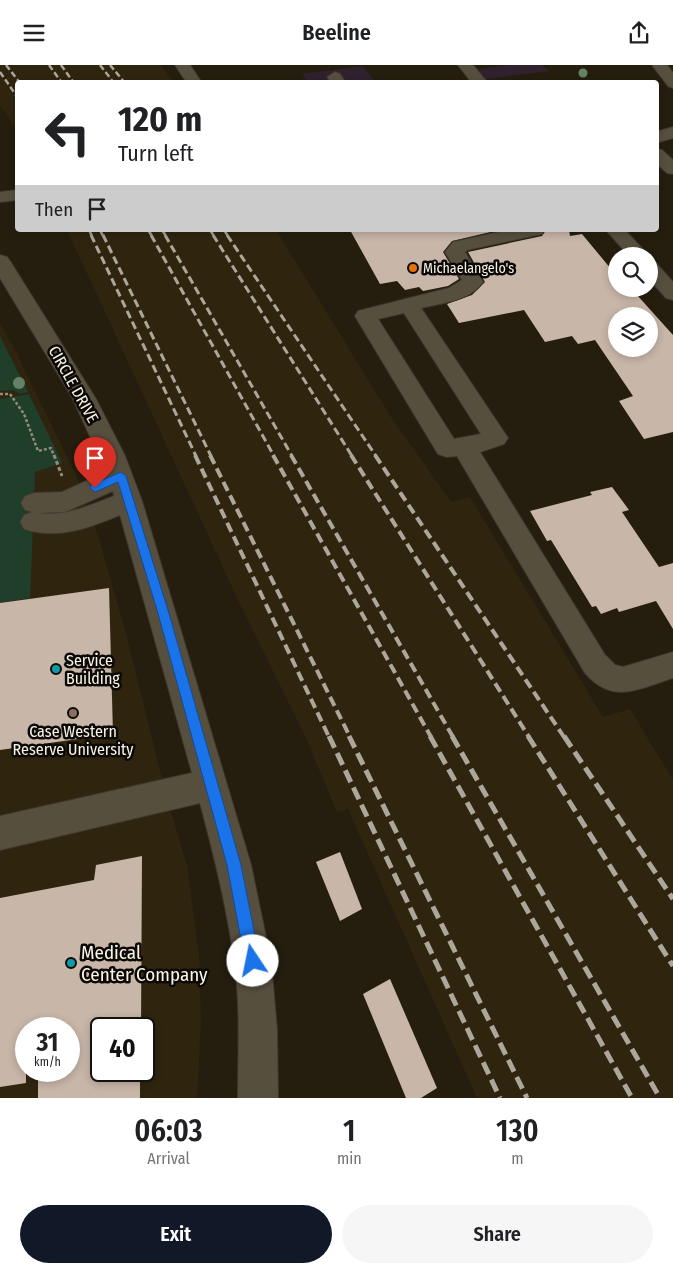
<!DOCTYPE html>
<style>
:root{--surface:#fff;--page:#f6f6f6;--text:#202124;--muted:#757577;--accent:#111827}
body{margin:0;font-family:"Fira Sans Condensed",sans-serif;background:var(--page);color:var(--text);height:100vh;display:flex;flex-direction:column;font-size:19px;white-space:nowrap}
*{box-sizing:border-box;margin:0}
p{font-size:16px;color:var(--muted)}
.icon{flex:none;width:28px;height:28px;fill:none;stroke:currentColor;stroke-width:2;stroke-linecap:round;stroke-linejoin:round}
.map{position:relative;height:1033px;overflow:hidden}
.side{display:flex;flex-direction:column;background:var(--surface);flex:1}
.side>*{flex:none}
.guide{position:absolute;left:15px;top:15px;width:644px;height:152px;border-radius:5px;box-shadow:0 2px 8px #0003;background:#fff;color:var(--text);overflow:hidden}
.controls{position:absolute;left:608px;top:182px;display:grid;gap:10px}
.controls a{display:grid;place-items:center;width:50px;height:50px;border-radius:50%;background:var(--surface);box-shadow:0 2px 8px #0003;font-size:25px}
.speed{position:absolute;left:15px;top:952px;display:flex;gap:10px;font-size:25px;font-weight:700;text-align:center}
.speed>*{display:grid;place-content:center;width:65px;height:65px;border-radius:50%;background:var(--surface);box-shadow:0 2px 8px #0003;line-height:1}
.speed small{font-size:12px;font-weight:400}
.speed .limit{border:2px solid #111;border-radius:8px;background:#fff;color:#111}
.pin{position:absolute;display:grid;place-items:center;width:42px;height:42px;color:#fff;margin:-51px -21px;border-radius:50% 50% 50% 0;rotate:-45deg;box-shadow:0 0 5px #0007}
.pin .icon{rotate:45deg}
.me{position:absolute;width:55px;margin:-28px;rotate:349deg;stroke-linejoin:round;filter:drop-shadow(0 0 4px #0008)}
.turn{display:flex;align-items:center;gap:18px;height:105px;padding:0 20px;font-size:22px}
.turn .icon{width:65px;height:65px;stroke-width:2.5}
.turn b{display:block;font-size:35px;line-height:42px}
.then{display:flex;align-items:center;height:48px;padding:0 20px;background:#0003;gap:10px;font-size:19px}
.eta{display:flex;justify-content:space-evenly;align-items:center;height:85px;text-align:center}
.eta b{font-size:30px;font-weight:600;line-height:35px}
.cta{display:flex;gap:10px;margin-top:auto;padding:10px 20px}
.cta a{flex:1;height:58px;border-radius:30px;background:var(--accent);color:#fff;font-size:20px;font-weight:600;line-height:58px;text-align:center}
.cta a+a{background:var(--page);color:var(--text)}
header{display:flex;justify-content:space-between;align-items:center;height:65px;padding:0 20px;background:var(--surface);font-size:22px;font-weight:600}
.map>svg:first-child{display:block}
.commercial{fill:#2f212e}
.built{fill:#2f250f;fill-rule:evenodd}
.green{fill:#203f2b}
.building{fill:#c8b6a8;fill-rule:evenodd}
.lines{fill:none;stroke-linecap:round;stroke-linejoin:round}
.minor-casing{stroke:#3d372f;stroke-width:2}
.path-far1{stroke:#928c7f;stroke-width:2.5;stroke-dasharray:3 2;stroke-linecap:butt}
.path{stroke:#928c7f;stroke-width:3;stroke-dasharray:4 2.5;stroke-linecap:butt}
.minor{fill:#574f3e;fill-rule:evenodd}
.rail-far3{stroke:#aca69b;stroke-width:2.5;stroke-dasharray:6 3;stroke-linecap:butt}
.rail-far2{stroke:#aca69b;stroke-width:3;stroke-dasharray:8 4;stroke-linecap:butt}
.rail-far1{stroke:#aca69b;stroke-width:4;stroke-dasharray:10 5;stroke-linecap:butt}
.rail{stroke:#aca69b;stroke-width:5;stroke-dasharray:13 6;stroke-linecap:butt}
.tree{fill:#648365}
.route{fill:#1a73e8;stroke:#114b97}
.food-dot{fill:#e8710a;stroke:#0c0904;stroke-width:2}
.culture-dot{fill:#0f9aa8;stroke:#0c0904;stroke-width:2}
.education-dot{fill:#8d6e63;stroke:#0c0904;stroke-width:2}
.labels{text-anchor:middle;stroke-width:5;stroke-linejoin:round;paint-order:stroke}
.far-poi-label{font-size:14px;fill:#f9f4ea;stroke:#0c0904;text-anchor:start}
.street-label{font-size:16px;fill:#f9f4ea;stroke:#0c0904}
.poi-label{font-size:16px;fill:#f9f4ea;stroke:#0c0904;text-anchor:start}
.near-poi-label{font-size:19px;fill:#f9f4ea;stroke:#0c0904;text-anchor:start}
</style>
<header><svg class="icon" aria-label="menu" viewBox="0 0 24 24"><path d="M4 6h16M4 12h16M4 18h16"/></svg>Beeline<svg class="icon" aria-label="share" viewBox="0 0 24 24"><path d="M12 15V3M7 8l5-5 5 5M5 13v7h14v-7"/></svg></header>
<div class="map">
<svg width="673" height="1033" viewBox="0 0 673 1033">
<rect width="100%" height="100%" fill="#251e0f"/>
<g class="commercial">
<path d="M510 0H542L549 6 457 18 486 13 478 4Z"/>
<path d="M363 1 375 17H308L302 9Z"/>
</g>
<g class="built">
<path d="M0 0H160L174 17 18 18 17 65 0 40Z"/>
<path d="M67 165H276L389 349 451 437 470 432 603 652 630 644 673 715V1033H477L348 744 337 747 306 673 239 537Z"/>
<path d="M0 259 12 279 76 410 98 471 125 565 166 730 187 801 199 891 201 955 197 1033H0ZM26 964H69V1006H26ZM101 964H144V1006H101Z"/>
</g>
<g class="green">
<path d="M0 271 28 327 20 329 13 325 0 326Z"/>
<path d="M29 329 62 398 35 407 30 533 0 538V334Z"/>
</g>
<g class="building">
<path d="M350 165H499L452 176 443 187 459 214 448 221 423 226 419 222 405 225 397 216 380 219Z"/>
<path d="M546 165H569L570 171 582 169 616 210V224H628L634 231 637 230 673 270V367L644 374 619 336 633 331 595 275 578 279 572 271 545 277 524 245 459 258 447 239 472 230 485 217 468 187 542 171ZM616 251H649V284H616Z"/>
<path d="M612 422 629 445 622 447 659 502 673 498V564L656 536 619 547 617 543 601 549 596 541 592 542 551 475 547 476 530 446 592 430 590 427Z"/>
<path d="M109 523 113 669 0 685V538Z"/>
<path d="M340 787 362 844 340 856 316 797Z"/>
<path d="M142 791 141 964H101V1006H140V1033H38V1006H69V964H26V1018L0 1022V833L94 815 96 800Z"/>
<path d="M390 914 437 1023 421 1033H406L363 929Z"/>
</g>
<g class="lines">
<defs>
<g id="minor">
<path d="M175 0H190L202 18H187Z"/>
<path d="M458 0H473L488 18H472Z"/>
<path d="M652 0H667L673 8V23L668 21Z"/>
<path d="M335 7 340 9 346 18H331L327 12Z"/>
<path d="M673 62V73L656 78V67Z"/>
<path d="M656 84 662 85 673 95V109L667 108 656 98Z"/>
<path d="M18 125V135L0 137V127Z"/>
<path d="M508 165H544L542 169 467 185 465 187 483 217C470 236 442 238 421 243L508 373 504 379 480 387 605 590 615 600 623 602 673 587V613C638 624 613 640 585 608L457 391 447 392 438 389 355 251 358 246 449 223 462 215 445 187 453 177ZM404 248 481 369 454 374 378 254Z"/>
<path d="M606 165H625L649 191H629Z"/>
<path d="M0 190 7 192 10 196 96 334 125 391 142 436 251 800 271 896 277 965 278 1033H238C238 987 241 941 234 895 227 842 214 790 200 738L0 785V751L192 708 120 450C89 463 57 475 24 464L20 457 24 450 32 447 25 445 21 438 25 431 34 428 62 427 106 407 73 334 0 213ZM113 426 114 431C90 440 66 452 39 448L65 447Z"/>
<path d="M649 196 656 198 673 217V235L666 233 649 214Z"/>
</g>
</defs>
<use href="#minor" class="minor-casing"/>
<path class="path-far1" d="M0 329H10L24 349 38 386 51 383 54 391"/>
<path class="path" d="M54 390 62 411"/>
<use href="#minor" class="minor"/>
<g class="rail-far3">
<path d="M6 0 20 18"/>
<path d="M49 0 62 18"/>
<path d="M61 0 74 18"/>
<path d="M100 0 114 18"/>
<path d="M110 0 125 18"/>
<path d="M0 7 18 33"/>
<path d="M89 165 92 171"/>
<path d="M100 165 103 171"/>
<path d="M148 165 152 171"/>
<path d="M162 165 166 171"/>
<path d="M210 165 214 171"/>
<path d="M224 165 228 171"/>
</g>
<g class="rail-far2">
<path d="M91 170 196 391"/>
<path d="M103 170 211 391"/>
<path d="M151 170 274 391"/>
<path d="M165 170 292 391"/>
<path d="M213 170 352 391"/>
<path d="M227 170 376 391"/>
</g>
<g class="rail-far1">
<path d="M195 390 329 672"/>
<path d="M210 390 350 672"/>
<path d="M273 390 431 672"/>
<path d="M291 390 453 672"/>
<path d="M351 390 529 672"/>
<path d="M375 390 564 672"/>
</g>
<g class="rail">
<path d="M329 671 500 1033"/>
<path d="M349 671 527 1033"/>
<path d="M430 671 632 1033"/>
<path d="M452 671 660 1033"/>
<path d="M528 671 673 901"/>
<path d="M564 671 673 834"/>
</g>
</g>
<g class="tree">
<circle cx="583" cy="8" r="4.5"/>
<circle cx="19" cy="318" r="6"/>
</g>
<path class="route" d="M121 407 126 411 168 545 241 800 260 896 258 902 253 904 247 902 245 896 227 800 157 545 118 417 95 427 90 423 91 420Z"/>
<circle class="food-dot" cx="413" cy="203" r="5"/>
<g class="culture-dot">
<circle cx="56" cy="604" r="5"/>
<circle cx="71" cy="898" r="5"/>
</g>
<circle class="education-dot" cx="73" cy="648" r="5"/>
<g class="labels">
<g class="far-poi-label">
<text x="423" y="208">Michaelangelo's</text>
</g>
<g class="street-label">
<text transform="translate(74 319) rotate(61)" y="6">CIRCLE DRIVE</text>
</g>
<g class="poi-label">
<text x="66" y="601">Service<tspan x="66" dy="18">Building</tspan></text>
<text x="73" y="672" text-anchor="middle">Case Western<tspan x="73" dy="18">Reserve University</tspan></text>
</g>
<g class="near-poi-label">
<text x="81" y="894">Medical<tspan x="81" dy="22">Center Company</tspan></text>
</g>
</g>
</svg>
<div class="controls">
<a><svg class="icon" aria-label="search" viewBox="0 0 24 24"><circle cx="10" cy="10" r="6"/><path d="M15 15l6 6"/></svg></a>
<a><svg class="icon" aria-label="layers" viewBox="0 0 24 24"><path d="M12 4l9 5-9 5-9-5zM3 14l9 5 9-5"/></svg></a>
</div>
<div class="speed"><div>31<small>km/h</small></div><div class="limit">40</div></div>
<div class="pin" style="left:95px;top:423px;background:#d93025"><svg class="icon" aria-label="arrive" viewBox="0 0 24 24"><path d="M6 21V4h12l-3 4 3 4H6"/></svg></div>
<svg class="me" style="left:253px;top:896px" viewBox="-20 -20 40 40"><circle r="19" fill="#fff"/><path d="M0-13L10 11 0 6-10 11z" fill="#1a73e8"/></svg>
<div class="guide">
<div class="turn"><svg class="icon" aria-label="left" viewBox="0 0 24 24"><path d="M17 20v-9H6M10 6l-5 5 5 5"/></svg><div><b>120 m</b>Turn left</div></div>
<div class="then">Then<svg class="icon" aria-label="arrive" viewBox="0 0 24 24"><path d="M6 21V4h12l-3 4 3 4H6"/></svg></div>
</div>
</div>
<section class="side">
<div class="eta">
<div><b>06:03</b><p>Arrival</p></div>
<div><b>1</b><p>min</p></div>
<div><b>130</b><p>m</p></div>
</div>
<div class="cta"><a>Exit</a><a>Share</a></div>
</section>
